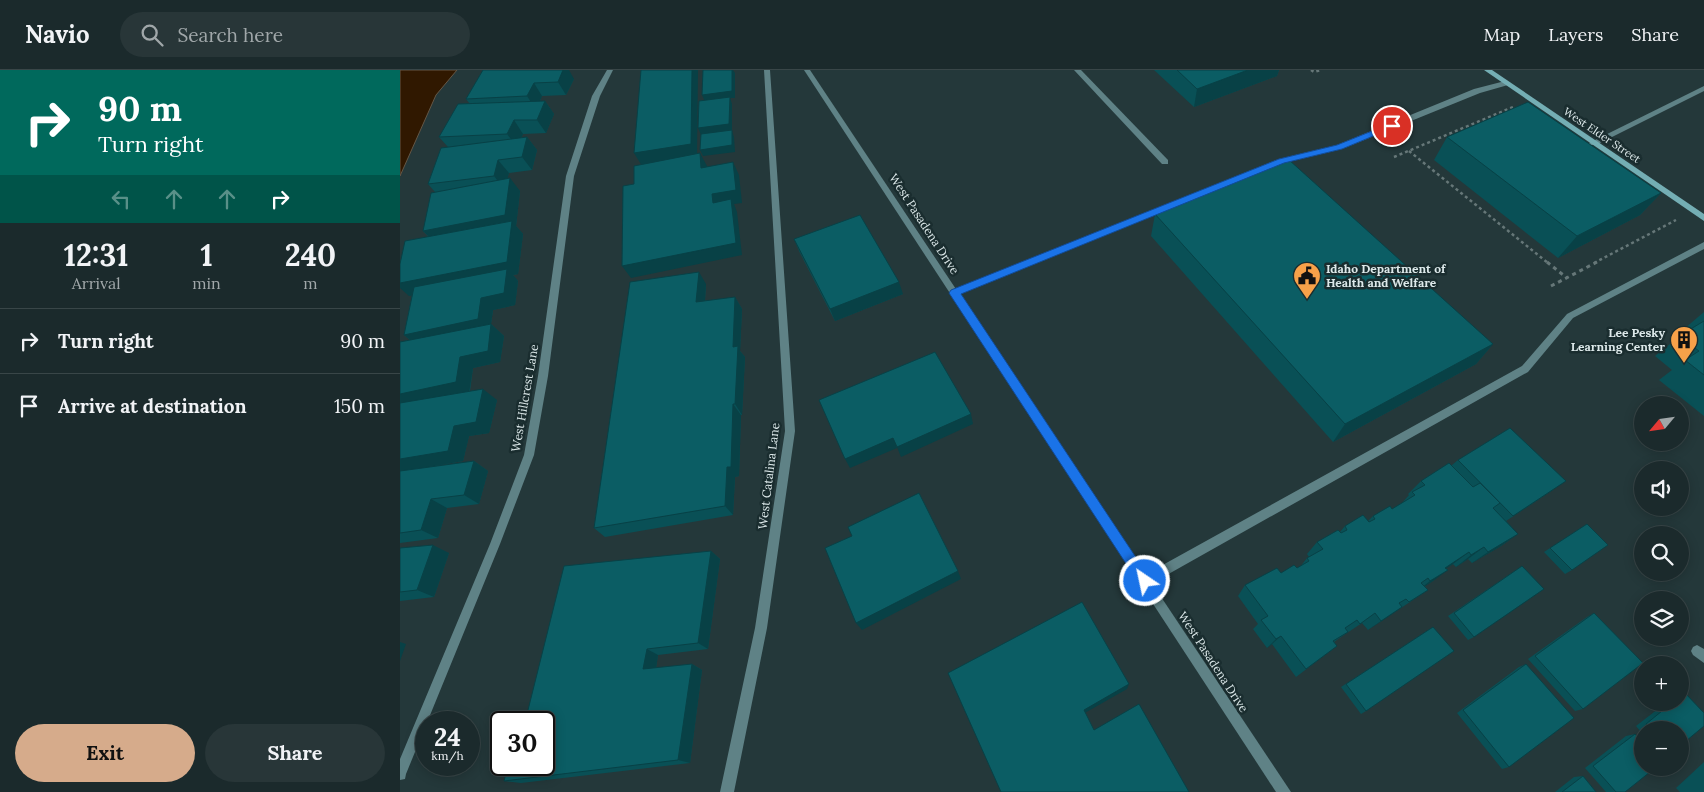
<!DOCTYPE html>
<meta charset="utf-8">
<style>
:root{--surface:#1b2a2c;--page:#283638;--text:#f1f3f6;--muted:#a0a7a9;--line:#394648;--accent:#d6ab8b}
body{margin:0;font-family:Lora,serif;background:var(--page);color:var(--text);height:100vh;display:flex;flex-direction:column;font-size:19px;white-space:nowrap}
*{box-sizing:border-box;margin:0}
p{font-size:16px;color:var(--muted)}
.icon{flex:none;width:28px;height:28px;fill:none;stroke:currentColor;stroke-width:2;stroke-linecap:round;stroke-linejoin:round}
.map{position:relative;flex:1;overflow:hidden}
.side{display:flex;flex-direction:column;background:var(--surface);width:400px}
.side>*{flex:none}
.banner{background:#00695c;color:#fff;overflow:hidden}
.needle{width:32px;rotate:241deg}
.tools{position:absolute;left:1234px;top:326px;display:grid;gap:10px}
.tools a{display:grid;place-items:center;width:55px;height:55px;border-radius:50%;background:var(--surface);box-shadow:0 2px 12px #0003,0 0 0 1px var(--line);font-size:25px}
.speed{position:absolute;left:15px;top:641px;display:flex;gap:10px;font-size:25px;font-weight:700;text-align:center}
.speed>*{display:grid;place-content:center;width:65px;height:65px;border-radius:50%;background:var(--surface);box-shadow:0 2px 12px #0003,0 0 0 1px var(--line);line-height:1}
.speed small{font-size:12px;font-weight:400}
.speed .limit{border:2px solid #111;border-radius:8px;background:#fff;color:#111}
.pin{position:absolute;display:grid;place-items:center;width:42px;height:42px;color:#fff;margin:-21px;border:2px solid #fff;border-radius:50%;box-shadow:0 1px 5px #0007}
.me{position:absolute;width:55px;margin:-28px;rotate:326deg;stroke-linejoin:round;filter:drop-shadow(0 0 4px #0008)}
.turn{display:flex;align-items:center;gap:18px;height:105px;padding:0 15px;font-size:22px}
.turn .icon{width:65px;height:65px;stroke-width:2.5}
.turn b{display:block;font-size:35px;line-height:42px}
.lanes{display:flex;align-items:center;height:48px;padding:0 15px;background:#0003;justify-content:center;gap:25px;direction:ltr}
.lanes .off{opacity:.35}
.eta{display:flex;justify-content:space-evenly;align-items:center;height:85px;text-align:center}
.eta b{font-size:30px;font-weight:700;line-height:35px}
.cta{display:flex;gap:10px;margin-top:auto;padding:10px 15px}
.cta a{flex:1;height:58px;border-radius:30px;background:var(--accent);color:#111;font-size:20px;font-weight:700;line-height:58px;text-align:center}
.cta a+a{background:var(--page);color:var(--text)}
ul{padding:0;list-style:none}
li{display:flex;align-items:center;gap:15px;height:65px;padding:0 15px;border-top:1px solid var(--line)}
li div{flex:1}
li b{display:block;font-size:19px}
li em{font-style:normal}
header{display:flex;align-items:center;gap:30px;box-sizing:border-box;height:70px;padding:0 25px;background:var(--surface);border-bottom:1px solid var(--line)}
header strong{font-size:24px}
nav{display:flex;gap:28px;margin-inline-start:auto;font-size:18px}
.search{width:350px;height:45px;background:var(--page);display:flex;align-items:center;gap:12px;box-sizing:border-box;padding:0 18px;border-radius:28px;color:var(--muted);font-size:19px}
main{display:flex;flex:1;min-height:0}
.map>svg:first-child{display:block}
.water{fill:#301800;stroke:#645746}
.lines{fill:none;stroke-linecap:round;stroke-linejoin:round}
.path-far1{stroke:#667778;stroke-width:2.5;stroke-dasharray:3 3;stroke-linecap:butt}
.path{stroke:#667778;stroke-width:3;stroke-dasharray:4 4;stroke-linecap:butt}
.lane{fill:#5f8286;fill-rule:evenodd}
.street{fill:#5f8286;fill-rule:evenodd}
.secondary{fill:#74aeb4;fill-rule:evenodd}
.wall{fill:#095056}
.shaded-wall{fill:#084146}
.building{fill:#0b5d64;stroke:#084146}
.route{fill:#1a73e8;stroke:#114b97}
.labels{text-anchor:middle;stroke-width:5;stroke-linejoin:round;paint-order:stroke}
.far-street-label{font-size:11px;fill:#dde9ea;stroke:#1a2d2f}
.street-label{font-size:12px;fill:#dde9ea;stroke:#1a2d2f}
.poi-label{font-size:12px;font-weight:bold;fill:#dde9ea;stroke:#1a2d2f;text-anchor:start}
</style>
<header>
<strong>Navio</strong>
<div class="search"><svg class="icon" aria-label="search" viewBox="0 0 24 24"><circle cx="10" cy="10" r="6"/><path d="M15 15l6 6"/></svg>Search here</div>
<nav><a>Map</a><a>Layers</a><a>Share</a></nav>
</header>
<main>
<section class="side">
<div class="banner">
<div class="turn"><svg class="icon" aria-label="right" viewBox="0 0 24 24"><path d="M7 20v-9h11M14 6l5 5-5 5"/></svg><div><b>90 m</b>Turn right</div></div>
<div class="lanes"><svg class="icon off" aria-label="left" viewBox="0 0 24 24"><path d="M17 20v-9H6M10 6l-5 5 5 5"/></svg><svg class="icon off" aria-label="ahead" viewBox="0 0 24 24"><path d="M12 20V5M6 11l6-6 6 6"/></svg><svg class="icon off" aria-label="ahead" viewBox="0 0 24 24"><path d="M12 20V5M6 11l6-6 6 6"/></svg><svg class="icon" aria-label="right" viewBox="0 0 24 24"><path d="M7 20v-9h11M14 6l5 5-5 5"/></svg></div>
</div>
<div class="eta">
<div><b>12:31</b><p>Arrival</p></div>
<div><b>1</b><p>min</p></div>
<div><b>240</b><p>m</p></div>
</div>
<ul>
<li><svg class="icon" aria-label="right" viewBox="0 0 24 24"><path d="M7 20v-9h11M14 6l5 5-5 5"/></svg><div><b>Turn right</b></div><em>90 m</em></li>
<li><svg class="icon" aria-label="arrive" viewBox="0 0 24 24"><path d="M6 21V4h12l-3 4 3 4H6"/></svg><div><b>Arrive at destination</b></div><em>150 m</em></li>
</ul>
<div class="cta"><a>Exit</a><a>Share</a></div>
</section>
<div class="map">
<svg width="1304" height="722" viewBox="0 0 1304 722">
<rect width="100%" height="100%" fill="#24383a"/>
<path class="water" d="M0 0H57L36 25 0 106Z"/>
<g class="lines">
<g class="path-far1">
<path d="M911 0 914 2 921 0"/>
<path d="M1009 81 1148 193"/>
<path d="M994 87 1113 37"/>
<path d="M1194 193 1276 150"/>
</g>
<g class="path">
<path d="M1147 192 1167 208"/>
<path d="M1151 216 1197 192"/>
</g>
<g class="lane">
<path d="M674 0H681L768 90V94H762Z"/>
<path d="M1105 11H1108V15L1080 23 942 79 884 93 557 225H551L550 223 551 221 879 89 937 75 1074 19Z"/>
<path d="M1304 16V21L1196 75H1190L1189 73Z"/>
<path d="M1304 172V179L1173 248 1128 302 749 515 745 516 741 515 739 511 741 507 1122 296 1167 244Z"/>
<path d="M1297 575 1304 579V593L1293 585 1291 581 1293 577Z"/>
</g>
<g class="street">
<path d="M207 0H213L200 26 174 106 148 306 134 385 100 474 6 704 5 709 0 710V689L90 474 124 385 138 306 166 106 192 26Z"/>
<path d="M364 0H370L395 361 367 558 334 722H320L355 558 385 361Z"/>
<path d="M404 0H410L891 722H876Z"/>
</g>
<path class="secondary" d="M1084 0H1092L1304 144V151Z"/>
</g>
<g class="wall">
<path d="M83 0 174 9 166 25 142 26 140 31H145L154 44 146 63 123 64 121 68 127 67 137 80 132 100 109 103 107 109 120 121 116 156 123 164 118 204 113 205 118 211 115 235 93 240 91 254 104 266 100 292 73 298 70 321 97 330 89 363 69 366 63 391 18 399 74 391 88 401 79 434 47 438 38 468 0 473V272L10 270 4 265 12 225 9 226 29 167 23 161 35 122 28 114 48 77 39 67 70 34 66 29Z"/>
<path d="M754 0H879L877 6 794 37Z"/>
<path d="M1047 67 1261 123 1240 145 1158 188 1034 90Z"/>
<path d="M755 144 1093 274 1076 294 933 372 751 166Z"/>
<path d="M394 169 503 224 435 251 399 181Z"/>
<path d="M306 214 305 231 335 227 342 239 340 281 345 287 342 345H341L339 406 335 407 333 445 205 467 194 458Z"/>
<path d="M1304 242V346L1259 310 1272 300 1255 286 1280 266 1278 264Z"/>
<path d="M1058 390 1153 420 1106 451 1118 464 1101 476 1072 493 1068 489 1056 497 1053 494 1046 498 1033 511 1025 516 1028 520 968 560 962 553 947 563 934 572 937 576 896 607 872 574 867 578 853 559 858 554 838 526 845 515 881 503 897 498 900 497 907 488 909 487 907 484 917 472 940 462 945 456 968 451 973 446 992 439 1002 433 1009 425 1008 424 1021 411 1052 395Z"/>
<path d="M1187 454 1172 500 1165 504 1144 482Z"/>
<path d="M0 478 49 483 34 527 0 531Z"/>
<path d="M311 481 320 489 308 579 258 585 256 598 292 594 302 600 290 693 121 713 104 711Z"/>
<path d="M1116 500 1074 567 1068 570 1048 546Z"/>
<path d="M1194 543 1183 639 1175 641 1128 589 1187 547Z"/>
<path d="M1033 557 966 641 961 644 941 617Z"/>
<path d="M1126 594 1109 697 1102 699 1057 643 1119 597Z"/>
<path d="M1285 623 1280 660H1242V663L1236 656 1267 632H1280V624Z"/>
<path d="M1235 664 1225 722H1206L1185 698 1226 666Z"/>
<path d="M1304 692V722H1280L1276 718Z"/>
<path d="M1183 706 1196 722H1155L1174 707Z"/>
</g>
<g class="shaded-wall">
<path d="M163 0H169L174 9 166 25 158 12Z"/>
<path d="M292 0H298L297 87 242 96 234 83Z"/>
<path d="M332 0H333L335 3V28H330L332 34V61L334 67 335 82 303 86 300 80 301 65 298 58 305 32 302 25Z"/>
<path d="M848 0H879L877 6 794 37 797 19Z"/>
<path d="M134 13 142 26 136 40 127 26Z"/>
<path d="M145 31 154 44 146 63 137 50Z"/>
<path d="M114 50 123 64 117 77 107 64Z"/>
<path d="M127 67 137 80 132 100 122 87Z"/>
<path d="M300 83 307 96 308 111 301 98Z"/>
<path d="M98 90 109 103 104 119 94 106Z"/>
<path d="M333 92 339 105 342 133 334 134 337 142 342 185 231 208 222 196 312 124Z"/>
<path d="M110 108 120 121 116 156 123 164 118 204 113 205 118 211 115 235 93 240 90 261 18 276 4 265 81 228 106 207 9 226 0 218V213L36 173 23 161Z"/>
<path d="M1261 123 1240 145 1158 188 1177 166Z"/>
<path d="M299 202 306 214 304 244 296 232Z"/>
<path d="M499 212 503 224 435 251 430 239Z"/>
<path d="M335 227 342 239 340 281 345 287 342 345 335 334 333 277Z"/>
<path d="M91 254 104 266 100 292 73 298 69 323 0 338V324L60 287Z"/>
<path d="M1093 274 1076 294 933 372 945 354Z"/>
<path d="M83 319 97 330 89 363 69 366 63 391 0 402V389L54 356Z"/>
<path d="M333 334 341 345 339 406 335 407 333 445 325 436 327 397Z"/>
<path d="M571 344 573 354 501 387 497 377Z"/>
<path d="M493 368 497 378 450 398 445 389Z"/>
<path d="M74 391 88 401 79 434 64 425Z"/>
<path d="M31 429 47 438 38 468 21 460Z"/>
<path d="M1118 464 1101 476 1072 493 1088 482Z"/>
<path d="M33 475 49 483 34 527 17 520Z"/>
<path d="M1084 477 1068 489 1056 497 1071 485Z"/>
<path d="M311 481 320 489 308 579 298 573Z"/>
<path d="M1069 482 1053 494 1030 509 1045 498Z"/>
<path d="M1048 500 1033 511 1016 522 1030 511Z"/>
<path d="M558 501 561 509 462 560 456 553Z"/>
<path d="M1002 537 988 547 968 560 981 551Z"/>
<path d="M881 566 872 574 867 578 876 569Z"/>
<path d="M0 572 6 574 0 591Z"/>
<path d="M247 579 258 585 255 605 243 599Z"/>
<path d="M292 594 302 600 290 693 278 690Z"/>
<path d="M729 614 727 619 683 644 684 640Z"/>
</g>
<g class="building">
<path d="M83 0H163L158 12 134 13 127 26 66 29Z"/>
<path d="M241 0H292L291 74 234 83Z"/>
<path d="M303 0H332V21L302 25Z"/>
<path d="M777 0H848L797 19Z"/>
<path d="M330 27 329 54 298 58 299 31Z"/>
<path d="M145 31 137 50H114L107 64 39 67 58 34Z"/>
<path d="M1128 32 1261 123 1177 166 1047 67Z"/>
<path d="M332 60V75L300 80 301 64Z"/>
<path d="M127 67 122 87 98 90 94 106 28 114 41 78Z"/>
<path d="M300 83 301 98 333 92 336 120 312 124 313 133 331 129 336 173 222 196 223 116 234 114V96Z"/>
<path d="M888 89 1093 274 945 354 755 144Z"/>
<path d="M110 108 105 145 23 161 31 123Z"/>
<path d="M460 145 499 212 430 239 394 169Z"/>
<path d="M112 151 107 192 0 213V194L5 171Z"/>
<path d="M107 199 104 223 81 228 78 249 4 265 14 217Z"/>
<path d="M299 202 296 232 335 227 333 277 338 276 335 334H333L331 397H327L325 436 194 458 230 212Z"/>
<path d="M1304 251V305L1285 290 1299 281 1279 266Z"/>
<path d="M91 254 88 281 60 287 56 312 0 324V272Z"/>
<path d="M535 282 571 344 497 377 493 368 445 389 419 330Z"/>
<path d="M83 319 76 352 54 356 48 381 0 389V333Z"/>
<path d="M1110 358 1166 411 1113 446 1058 390Z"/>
<path d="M74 391 64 425 31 429 21 460 0 463V401Z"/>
<path d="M1049 393 1073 417 1080 413 1100 433 1093 438 1118 464 1088 482 1084 477 1071 485 1069 482 1045 498 1048 500 1030 511 1028 508 1021 513 1028 520 1009 532 1006 529 999 533 1002 537 981 551 975 543 960 554 957 550 945 558 948 562 933 571 937 576 906 599 881 566 876 569 861 550 868 546 845 515 877 498 881 503 894 495 897 498 909 491 907 488 923 479 917 472 938 460 941 463 947 460 945 456 963 445 969 452 975 449 973 446 990 436 992 439 1015 425 1012 422 1025 415 1021 411Z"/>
<path d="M519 423 558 501 456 553 425 478 452 466 448 457Z"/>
<path d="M1187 454 1208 475 1172 500 1150 478Z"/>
<path d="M33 475 17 520 0 522V478Z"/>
<path d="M311 481 298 573 247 579 243 599 292 594 278 690 104 711 108 695H144V652H125L164 496Z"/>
<path d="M1122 496 1144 519 1074 567 1054 543Z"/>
<path d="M682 532 729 614 684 640 694 660 739 634 789 722H601L548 603Z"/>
<path d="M1194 543 1243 593 1183 639 1135 586Z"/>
<path d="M1033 557 1054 581 966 641 946 614Z"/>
<path d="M1126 594 1174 648 1109 697 1063 640Z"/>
<path d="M1285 623 1304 643V656L1280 676V660H1251L1246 654 1273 632H1280V627Z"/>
<path d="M1235 664 1242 672V698H1255L1225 722H1216L1193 696Z"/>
<path d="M1183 706 1196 722H1162Z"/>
</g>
<path class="route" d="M992 53 996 56 995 57 942 79 884 93 561 224 749 507 751 511 749 515 745 517 740 515 549 223 551 220 879 89 937 75Z"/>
<defs>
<symbol id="civic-pin" viewBox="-11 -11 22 30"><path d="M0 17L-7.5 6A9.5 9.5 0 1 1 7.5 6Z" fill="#f7a149" stroke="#1a2d2f"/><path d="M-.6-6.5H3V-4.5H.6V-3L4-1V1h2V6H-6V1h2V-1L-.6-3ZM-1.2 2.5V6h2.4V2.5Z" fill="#111"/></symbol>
<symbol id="building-pin" viewBox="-11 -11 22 30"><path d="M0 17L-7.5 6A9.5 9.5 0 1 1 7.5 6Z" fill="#f7a149" stroke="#1a2d2f"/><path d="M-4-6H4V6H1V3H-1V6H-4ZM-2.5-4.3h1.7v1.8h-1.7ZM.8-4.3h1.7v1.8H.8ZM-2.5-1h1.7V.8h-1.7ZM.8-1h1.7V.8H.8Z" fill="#111"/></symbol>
</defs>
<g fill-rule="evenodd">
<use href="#civic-pin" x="891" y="190" width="32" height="43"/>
<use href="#building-pin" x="1268" y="254" width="32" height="43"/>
</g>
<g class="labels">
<g class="far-street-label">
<text transform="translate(1202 65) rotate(34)" y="4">West Elder Street</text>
</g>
<g class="street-label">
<text transform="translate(524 154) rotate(57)" y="4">West Pasadena Drive</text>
<text transform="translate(125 328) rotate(-80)" y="4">West Hillcrest Lane</text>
<text transform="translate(369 406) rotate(-83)" y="4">West Catalina Lane</text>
<text transform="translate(813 592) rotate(57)" y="4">West Pasadena Drive</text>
</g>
<g class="poi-label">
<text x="926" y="203">Idaho Department of<tspan x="926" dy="14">Health and Welfare</tspan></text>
<text x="1265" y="267" text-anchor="end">Lee Pesky<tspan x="1265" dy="14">Learning Center</tspan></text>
</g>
</g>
</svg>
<div class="tools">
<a><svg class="needle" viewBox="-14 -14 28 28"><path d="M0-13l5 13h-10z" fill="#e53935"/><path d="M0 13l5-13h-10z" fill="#a0a7a9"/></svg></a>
<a><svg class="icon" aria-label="sound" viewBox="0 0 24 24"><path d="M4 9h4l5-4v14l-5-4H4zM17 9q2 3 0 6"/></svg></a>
<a><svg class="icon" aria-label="search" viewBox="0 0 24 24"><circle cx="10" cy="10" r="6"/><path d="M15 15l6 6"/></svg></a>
<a><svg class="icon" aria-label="layers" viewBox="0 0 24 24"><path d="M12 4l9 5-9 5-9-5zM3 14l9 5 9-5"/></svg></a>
<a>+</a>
<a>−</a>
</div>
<div class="speed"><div>24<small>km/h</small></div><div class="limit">30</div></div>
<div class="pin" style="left:992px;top:56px;background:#d93025"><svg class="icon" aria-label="arrive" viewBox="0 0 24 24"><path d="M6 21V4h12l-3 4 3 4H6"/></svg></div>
<svg class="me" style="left:745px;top:511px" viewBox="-20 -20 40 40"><circle r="17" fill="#1a73e8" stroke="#fff" stroke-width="3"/><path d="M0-11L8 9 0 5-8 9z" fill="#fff"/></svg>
</div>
</main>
